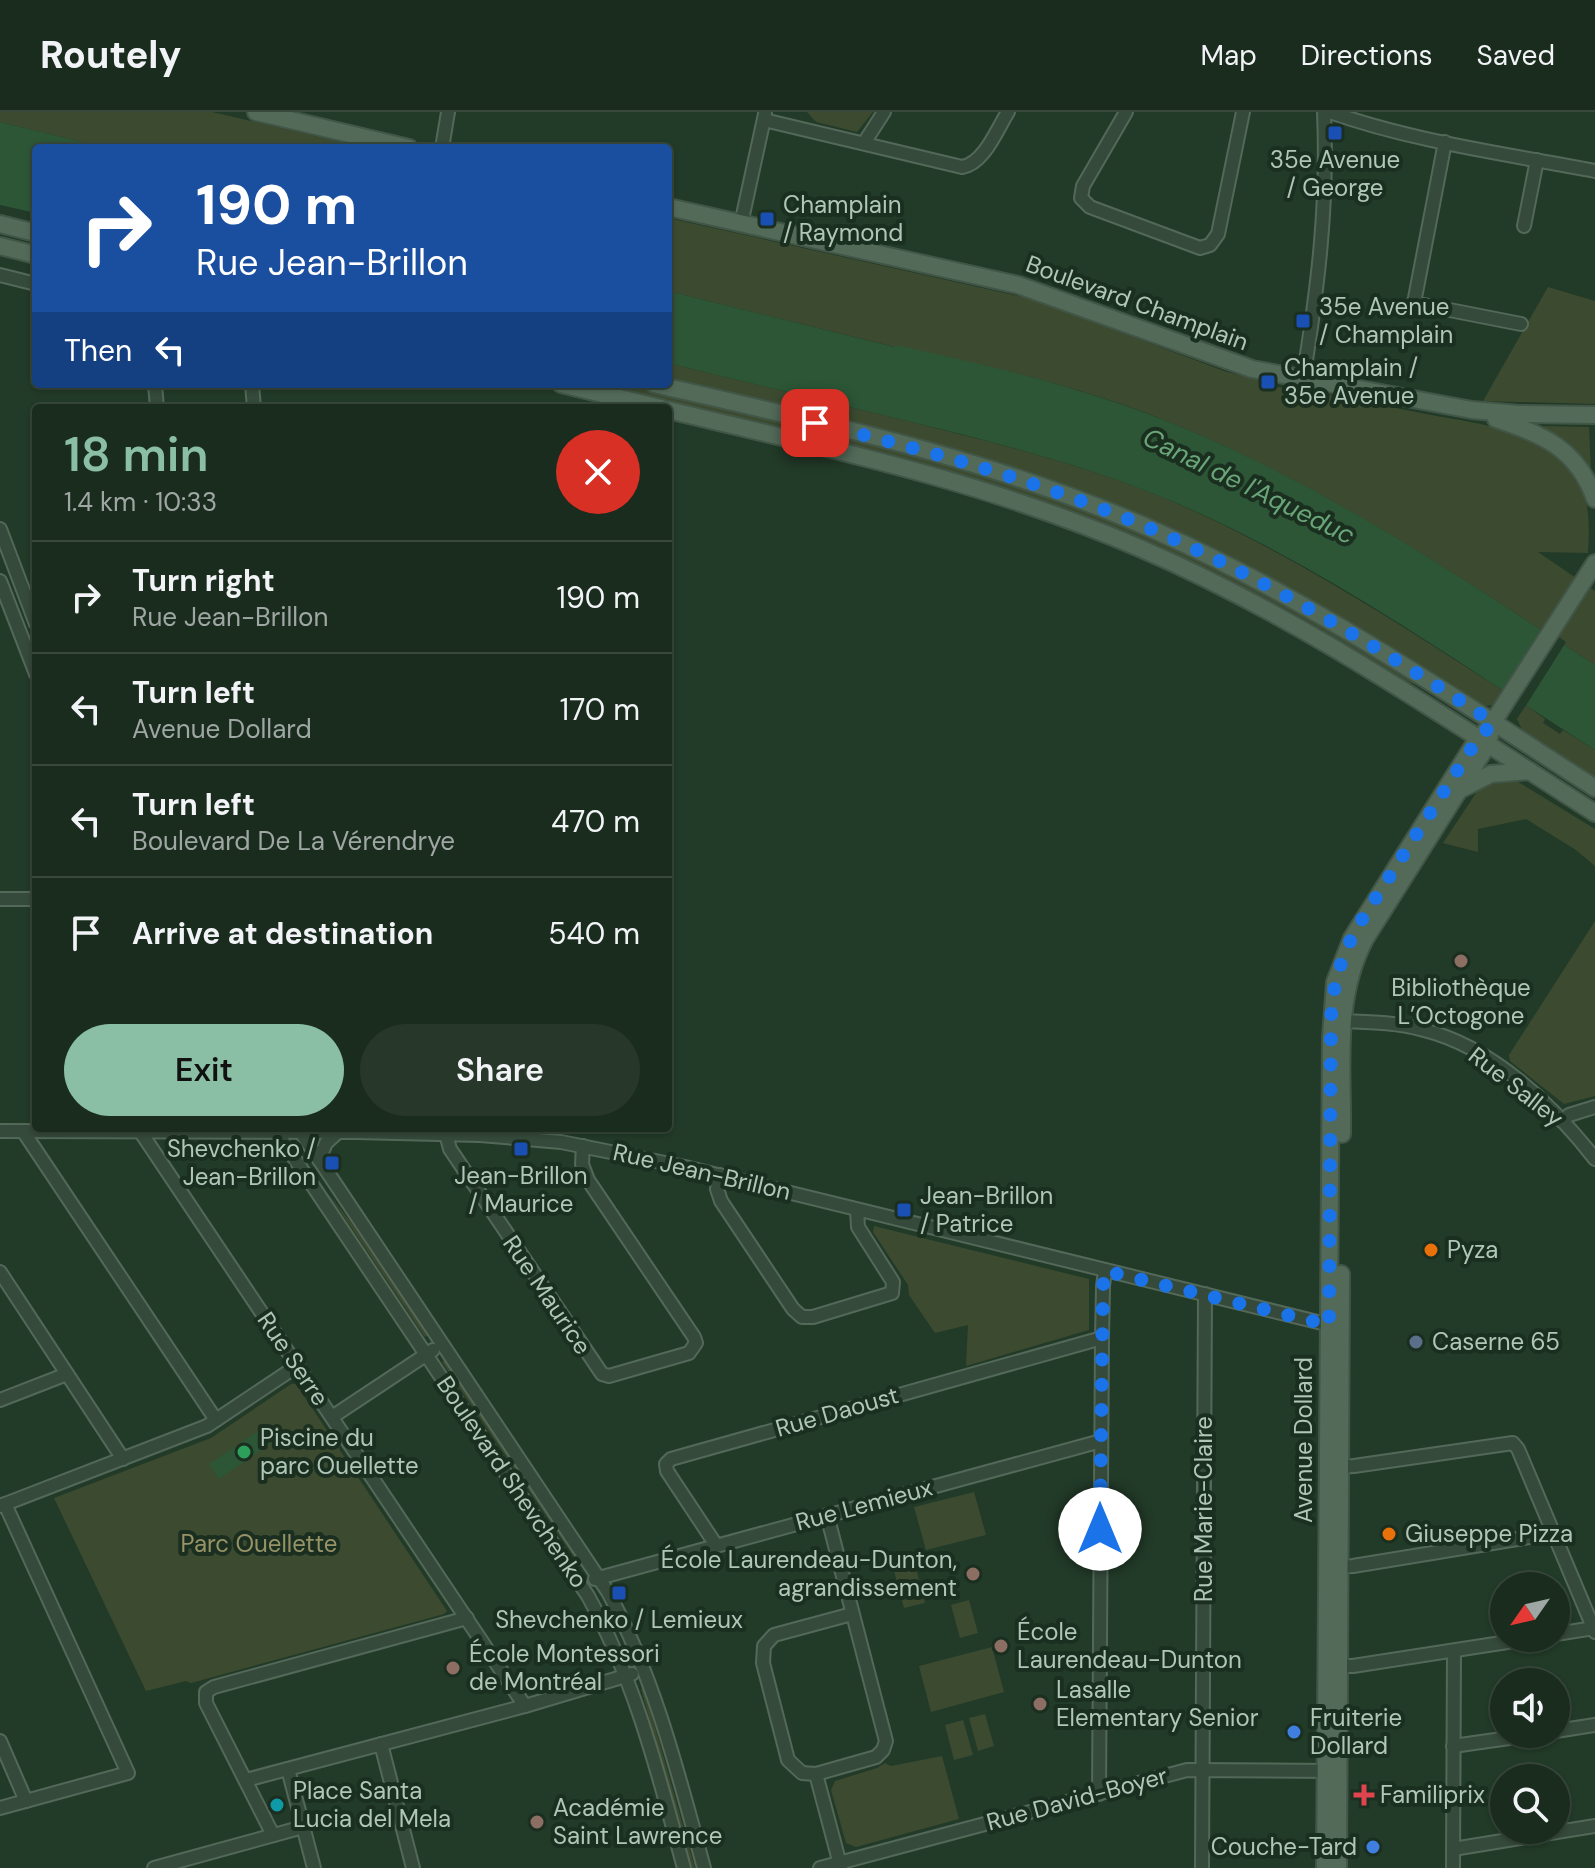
<!DOCTYPE html>
<meta charset="utf-8">
<style>
:root{--surface:#1a2c1e;--page:#27382b;--text:#f1f3f6;--muted:#9fa7a4;--line:#38483c;--accent:#8abfa5}
body{margin:0;font-family:"DM Sans",sans-serif;background:var(--page);color:var(--text);height:100vh;display:flex;flex-direction:column;font-size:30px;white-space:nowrap}
*{box-sizing:border-box;margin:0}
p{font-size:26px;color:var(--muted)}
.icon{flex:none;width:44px;height:44px;fill:none;stroke:currentColor;stroke-width:2;stroke-linecap:round;stroke-linejoin:round}
.map{position:relative;flex:1;overflow:hidden}
.details{position:absolute;left:32px;top:292px;width:640px;height:728px;display:flex;flex-direction:column;background:var(--surface);border-radius:8px;box-shadow:0 2px 6px #0004,0 0 0 2px var(--line)}
.details>*{flex:none}
.guide{position:absolute;left:32px;top:32px;width:640px;height:244px;border-radius:8px;box-shadow:0 2px 6px #0004,0 0 0 2px var(--line);background:#1a4fa0;color:#fff;overflow:hidden}
.needle{width:52px;rotate:236deg}
.fabs{position:absolute;left:1490px;top:1460px;display:grid;gap:16px}
.fabs a{display:grid;place-items:center;width:80px;height:80px;border-radius:50%;background:var(--surface);box-shadow:0 2px 6px #0004,0 0 0 2px var(--line);font-size:40px}
.pin{position:absolute;display:grid;place-items:center;width:68px;height:68px;color:#fff;margin:-34px;border-radius:16px;box-shadow:0 4px 12px #0006}
.me{position:absolute;width:88px;margin:-44px;rotate:0deg;stroke-linejoin:round;filter:drop-shadow(0 0 6px #0008)}
.turn{display:flex;align-items:center;gap:28px;height:168px;padding:0 32px;font-size:36px}
.turn .icon{width:104px;height:104px;stroke-width:2.5}
.turn b{display:block;font-size:56px;line-height:68px}
.then{display:flex;align-items:center;height:76px;padding:0 32px;background:#0003;gap:16px;font-size:30px}
.round{display:grid;place-items:center;flex:none;width:84px;height:84px;border-radius:42px;background:var(--page)}
.headline{display:flex;align-items:center;justify-content:space-between;height:136px;padding:0 32px}
h1{font-size:48px;font-weight:600;line-height:60px;color:var(--accent)}
.action{display:flex;gap:16px;margin-top:auto;padding:16px 32px}
.action a{flex:1;height:92px;border-radius:48px;background:var(--accent);color:#111;font-size:32px;font-weight:600;line-height:92px;text-align:center}
.action a+a{background:var(--page);color:var(--text)}
ul{padding:0;list-style:none}
li{display:flex;align-items:center;gap:24px;height:112px;padding:0 32px;border-top:2px solid var(--line)}
li div{flex:1}
li b{display:block;font-size:30px}
li em{font-style:normal}
header{display:flex;align-items:center;gap:48px;box-sizing:border-box;height:112px;padding:0 40px;background:var(--surface);border-bottom:2px solid var(--line)}
header strong{font-size:38px}
nav{display:flex;gap:44px;margin-inline-start:auto;font-size:28px}
.map>svg:first-child{display:block}
.green{fill:#3c4b30}
.water{fill:#2c5636}
.pier{fill:#223a28}
.lines{fill:none;stroke-linecap:round;stroke-linejoin:round}
.minor-casing{stroke:#536859;stroke-width:16}
.major-casing{stroke:#425647;stroke-width:20}
.minor{stroke:#354a3b;stroke-width:12}
.major{stroke:#536a59;stroke-width:16}
.route{stroke:#1a73e8;stroke-width:14;stroke-dasharray:0 25.2}
.transit-dot{fill:#1a4fb4;stroke:#1b2f20;stroke-width:3}
.education-dot{fill:#8d6e63;stroke:#1b2f20;stroke-width:3}
.food-dot{fill:#e8710a;stroke:#1b2f20;stroke-width:3}
.service-dot{fill:#5c6f8a;stroke:#1b2f20;stroke-width:3}
.leisure-dot{fill:#2e9e5b;stroke:#1b2f20;stroke-width:3}
.shop-dot{fill:#3f7fe0;stroke:#1b2f20;stroke-width:3}
.health-dot{fill:#e0444e;stroke:#1b2f20;stroke-width:3}
.culture-dot{fill:#0f9aa8;stroke:#1b2f20;stroke-width:3}
.labels{text-anchor:middle;stroke-width:8;stroke-linejoin:round;paint-order:stroke}
.poi-label{font-size:24px;fill:#b0c6b7;stroke:#1b2f20;text-anchor:start}
.street-label{font-size:24px;fill:#b0c6b7;stroke:#1b2f20}
.park-label{font-size:24px;fill:#979367;stroke:#1b2f20}
.water-label{font-size:26px;font-style:italic;fill:#69a578;stroke:#1b2f20}
</style>
<header>
<strong>Routely</strong>
<nav><a>Map</a><a>Directions</a><a>Saved</a></nav>
</header>
<div class="map">
<svg width="1595" height="1756" viewBox="0 0 1595 1756">
<rect width="100%" height="100%" fill="#223a28"/>
<g class="green">
<path d="M0 0H212L366 36H107L0 10Z"/>
<path d="M807 0H873L857 20 816 10Z"/>
<path d="M668 106 1032 187 1224 259 1264 270 1263 275 1268 276 1269 273 1293 278 1295 276C1337 284 1379 293 1421 301 1465 310 1533 316 1565 349 1590 376 1590 406 1588 441L1538 440 1595 479V553C1446 456 1298 356 1130 295 1053 268 975 251 896 234L895 235 668 179Z"/>
<path d="M1548 175 1595 189V292L1483 289Z"/>
<path d="M668 251C750 271 833 291 915 311 1003 333 1093 355 1176 391 1292 442 1396 510 1502 578L1493 593 1484 594C1355 512 1227 434 1083 380 949 330 807 300 668 267Z"/>
<path d="M596 272H620C781 310 945 343 1098 404 1213 449 1320 510 1425 575 1393 570 1332 522 1299 505 1242 474 1181 442 1120 418 951 352 773 313 596 272Z"/>
<path d="M1543 314 1589 315 1591 359 1565 330Z"/>
<path d="M1526 593 1545 607 1543 611 1560 622 1563 618 1595 638V667L1523 620 1517 607Z"/>
<path d="M1515 668 1595 717V754L1576 738 1526 707 1478 717V740L1443 731 1480 675 1487 670Z"/>
<path d="M1595 809V984L1564 992 1510 949 1509 943Z"/>
<path d="M328 1081 353 1113 428 1223 425 1225Z"/>
<path d="M874 1114 1089 1167V1218L966 1254 968 1213 935 1221 909 1183 908 1173 873 1120Z"/>
<path d="M445 1248 582 1453 580 1454 442 1250Z"/>
<path d="M291 1272H296L447 1499 444 1502 191 1571 186 1569 146 1579 54 1386 211 1326Z"/>
<path d="M974 1380 986 1423 926 1438 914 1395Z"/>
<path d="M913 1445 925 1491 904 1496 892 1451Z"/>
<path d="M969 1488 978 1521 960 1526 951 1493Z"/>
<path d="M992 1535 1004 1580 931 1600 919 1554Z"/>
<path d="M644 1576 695 1756H692L641 1577Z"/>
<path d="M985 1602 994 1634 978 1639 969 1606Z"/>
<path d="M963 1608 973 1643 954 1648 945 1613Z"/>
<path d="M942 1644 959 1707 856 1735 846 1731 831 1678 835 1669 877 1656 885 1651 891 1654Z"/>
</g>
<g class="water">
<path d="M0 10 107 36H36V101L0 93Z"/>
<path d="M668 179 894 235 895 233C975 250 1051 268 1129 295 1298 355 1446 456 1595 553V638C1458 551 1325 454 1174 390 1087 353 994 330 903 308 825 289 746 270 668 251Z"/>
<path d="M266 1314 276 1328 250 1346 240 1331Z"/>
<path d="M238 1333 248 1347 219 1367 209 1352Z"/>
</g>
<path class="pier" d="M1543 514 1566 530 1525 595 1501 580Z"/>
<g class="lines">
<defs>
<g id="minor">
<path d="M1126 0 1083 74 1081 86 1090 95 1200 136 1210 133 1218 122 1243 0"/>
<path d="M1330 0C1415 30 1507 42 1595 59"/>
<path d="M764 8 962 55C984 52 997 17 1008 0"/>
<path d="M1445 30 1414 191 1521 212"/>
<path d="M864 31 884 0"/>
<path d="M442 36 448 0"/>
<path d="M741 112 765 2"/>
<path d="M1524 114 1537 48"/>
<path d="M0 163 36 172"/>
<path d="M1303 267C1318 175 1328 94 1324 0"/>
<path d="M155 272 157 296"/>
<path d="M252 272 254 296"/>
<path d="M0 417 36 512"/>
<path d="M0 469 36 562"/>
<path d="M0 787H36"/>
<path d="M1338 909C1367 910 1396 910 1424 918 1492 935 1553 993 1595 1047"/>
<path d="M1562 1009 1569 1003 1595 995"/>
<path d="M274 1016 588 1484C636 1571 658 1661 684 1756"/>
<path d="M298 1016 608 1480C655 1567 678 1661 704 1756"/>
<path d="M0 1019 355 1020 480 1023 561 1030 685 1055 1334 1214"/>
<path d="M23 1019 216 1308"/>
<path d="M140 1019 525 1594"/>
<path d="M446 1022 450 1037 602 1262 609 1264 689 1241 696 1231 694 1225 588 1068 582 1052 583 1034"/>
<path d="M319 1048 326 1031 338 1020"/>
<path d="M720 1063 717 1077 721 1089 793 1197 802 1205H813L892 1181 893 1170 858 1115 857 1098"/>
<path d="M0 1160 123 1347"/>
<path d="M0 1288 67 1262"/>
<path d="M332 1305 433 1238"/>
<path d="M1332 1355 1354 1354 1513 1331 1518 1337 1595 1520"/>
<path d="M0 1394 207 1314 297 1254"/>
<path d="M827 1403 886 1629 883 1638 876 1645 816 1662 802 1661 788 1648 763 1551 764 1534 774 1523 852 1502"/>
<path d="M716 1433 667 1359 666 1352 671 1347 1102 1226"/>
<path d="M1332 1455 1353 1454 1554 1421"/>
<path d="M595 1467 1101 1329"/>
<path d="M1556 1522 1594 1516"/>
<path d="M1334 1554H1353L1533 1526"/>
<path d="M1556 1619 1595 1613"/>
<path d="M0 1629 26 1689"/>
<path d="M381 1632 413 1756"/>
<path d="M1453 1634 1537 1622"/>
<path d="M288 1657 314 1756"/>
<path d="M816 1662 841 1756"/>
<path d="M246 1668 525 1594 632 1562"/>
<path d="M1099 1682 1102 1226 1103 1174 1105 1159"/>
<path d="M0 1696 128 1661 5 1392"/>
<path d="M273 1723 206 1591V1580L214 1575 467 1506"/>
<path d="M1453 1737 1595 1714"/>
<path d="M154 1756 303 1715"/>
<path d="M820 1756 1187 1658 1332 1659"/>
<path d="M1202 1756 1205 1182"/>
<path d="M1453 1756 1454 1539"/>
</g>
<g id="major">
<path d="M256 0 409 36"/>
<path d="M668 95 1018 173 1252 257 1472 298 1519 302 1595 303"/>
<path d="M0 112 36 121"/>
<path d="M0 134 36 143"/>
<path d="M561 272 661 296"/>
<path d="M654 272C824 311 998 348 1158 420 1313 489 1452 584 1595 676"/>
<path d="M668 298C829 336 990 371 1142 437 1304 507 1447 607 1595 701"/>
<path d="M1496 307C1543 323 1577 336 1595 387"/>
<path d="M1461 677 1491 662 1530 659"/>
<path d="M1342 1022C1343 957 1333 887 1365 827L1488 632 1490 621"/>
<path d="M1325 1756 1331 926 1335 870 1352 826 1473 634 1493 610 1595 451"/>
<path d="M1338 1756 1341 1162"/>
</g>
</defs>
<use href="#minor" class="minor-casing"/>
<use href="#major" class="major-casing"/>
<use href="#minor" class="minor"/>
<use href="#major" class="major"/>
</g>
<g class="lines">
<path class="route" d="M815 311C931 339 1046 371 1156 419 1275 472 1384 539 1493 610L1473 634 1361 809C1342 841 1332 872 1331 909L1329 1213 1105 1159 1103 1174 1100 1417"/>
</g>
<g class="transit-dot">
<rect x="1327" y="13" width="16" height="16" rx="4"/>
<rect x="759" y="99" width="16" height="16" rx="4"/>
<rect x="1295" y="201" width="16" height="16" rx="4"/>
<rect x="1260" y="262" width="16" height="16" rx="4"/>
<rect x="513" y="1029" width="16" height="16" rx="4"/>
<rect x="324" y="1043" width="16" height="16" rx="4"/>
<rect x="896" y="1090" width="16" height="16" rx="4"/>
<rect x="611" y="1473" width="16" height="16" rx="4"/>
</g>
<g class="education-dot">
<circle cx="1461" cy="849" r="8"/>
<circle cx="973" cy="1462" r="8"/>
<circle cx="1001" cy="1534" r="8"/>
<circle cx="453" cy="1556" r="8"/>
<circle cx="1040" cy="1592" r="8"/>
<circle cx="537" cy="1710" r="8"/>
</g>
<g class="food-dot">
<circle cx="1431" cy="1138" r="8"/>
<circle cx="1389" cy="1422" r="8"/>
</g>
<circle class="service-dot" cx="1416" cy="1230" r="8"/>
<circle class="leisure-dot" cx="244" cy="1340" r="8"/>
<g class="shop-dot">
<circle cx="1294" cy="1620" r="8"/>
<circle cx="1373" cy="1735" r="8"/>
</g>
<path class="health-dot" d="M1360 1671h8v8h8v8h-8v8h-8v-8h-8v-8h8z"/>
<circle class="culture-dot" cx="277" cy="1693" r="8"/>
<g class="labels">
<g class="poi-label">
<text x="1335" y="56" text-anchor="middle">35e Avenue<tspan x="1335" dy="28">/ George</tspan></text>
<text x="783" y="101">Champlain<tspan x="783" dy="28">/ Raymond</tspan></text>
<text x="1319" y="203">35e Avenue<tspan x="1319" dy="28">/ Champlain</tspan></text>
<text x="1284" y="264">Champlain /<tspan x="1284" dy="28">35e Avenue</tspan></text>
<text x="1461" y="884" text-anchor="middle">Bibliothèque<tspan x="1461" dy="28">L’Octogone</tspan></text>
<text x="316" y="1045" text-anchor="end">Shevchenko /<tspan x="316" dy="28">Jean-Brillon</tspan></text>
<text x="521" y="1072" text-anchor="middle">Jean-Brillon<tspan x="521" dy="28">/ Maurice</tspan></text>
<text x="920" y="1092">Jean-Brillon<tspan x="920" dy="28">/ Patrice</tspan></text>
<text x="1447" y="1146">Pyza</text>
<text x="1432" y="1238">Caserne 65</text>
<text x="260" y="1334">Piscine du<tspan x="260" dy="28">parc Ouellette</tspan></text>
<text x="1405" y="1430">Giuseppe Pizza</text>
<text x="957" y="1456" text-anchor="end">École Laurendeau-Dunton,<tspan x="957" dy="28">agrandissement</tspan></text>
<text x="619" y="1516" text-anchor="middle">Shevchenko / Lemieux</text>
<text x="1017" y="1528">École<tspan x="1017" dy="28">Laurendeau-Dunton</tspan></text>
<text x="469" y="1550">École Montessori<tspan x="469" dy="28">de Montréal</tspan></text>
<text x="1056" y="1586">Lasalle<tspan x="1056" dy="28">Elementary Senior</tspan></text>
<text x="1310" y="1614">Fruiterie<tspan x="1310" dy="28">Dollard</tspan></text>
<text x="293" y="1687">Place Santa<tspan x="293" dy="28">Lucia del Mela</tspan></text>
<text x="1380" y="1691">Familiprix</text>
<text x="553" y="1704">Académie<tspan x="553" dy="28">Saint Lawrence</tspan></text>
<text x="1357" y="1743" text-anchor="end">Couche-Tard</text>
</g>
<g class="street-label">
<text transform="translate(1137 191) rotate(20)" y="8">Boulevard Champlain</text>
<text transform="translate(1516 975) rotate(38)" y="8">Rue Salley</text>
<text transform="translate(702 1060) rotate(13)" y="8">Rue Jean-Brillon</text>
<text transform="translate(547 1183) rotate(56)" y="8">Rue Maurice</text>
<text transform="translate(293 1247) rotate(56)" y="8">Rue Serre</text>
<text transform="translate(837 1300) rotate(-16)" y="8">Rue Daoust</text>
<text transform="translate(1304 1328) rotate(-90)" y="8">Avenue Dollard</text>
<text transform="translate(512 1370) rotate(56)" y="8">Boulevard Shevchenko</text>
<text transform="translate(864 1393) rotate(-15)" y="8">Rue Lemieux</text>
<text transform="translate(1204 1397) rotate(-90)" y="8">Rue Marie-Claire</text>
<text transform="translate(1077 1687) rotate(-15)" y="8">Rue David-Boyer</text>
</g>
<g class="park-label">
<text x="259" y="1440">Parc Ouellette</text>
</g>
<g class="water-label">
<text transform="translate(1249 374) rotate(26)" y="9">Canal de l'Aqueduc</text>
</g>
</g>
</svg>
<div class="fabs">
<a><svg class="needle" viewBox="-14 -14 28 28"><path d="M0-13l5 13h-10z" fill="#e53935"/><path d="M0 13l5-13h-10z" fill="#9fa7a4"/></svg></a>
<a><svg class="icon" aria-label="sound" viewBox="0 0 24 24"><path d="M4 9h4l5-4v14l-5-4H4zM17 9q2 3 0 6"/></svg></a>
<a><svg class="icon" aria-label="search" viewBox="0 0 24 24"><circle cx="10" cy="10" r="6"/><path d="M15 15l6 6"/></svg></a>
</div>
<div class="pin" style="left:815px;top:311px;background:#d93025"><svg class="icon" aria-label="arrive" viewBox="0 0 24 24"><path d="M6 21V4h12l-3 4 3 4H6"/></svg></div>
<svg class="me" style="left:1100px;top:1417px" viewBox="-20 -20 40 40"><circle r="19" fill="#fff"/><path d="M0-13L10 11 0 6-10 11z" fill="#1a73e8"/></svg>
<div class="guide">
<div class="turn"><svg class="icon" aria-label="right" viewBox="0 0 24 24"><path d="M7 20v-9h11M14 6l5 5-5 5"/></svg><div><b>190 m</b>Rue Jean-Brillon</div></div>
<div class="then">Then<svg class="icon" aria-label="left" viewBox="0 0 24 24"><path d="M17 20v-9H6M10 6l-5 5 5 5"/></svg></div>
</div>
<section class="details">
<div class="headline"><div><h1>18 min</h1><p>1.4 km · 10:33</p></div><a class="round" style="background:#d93025;color:#fff"><svg class="icon" aria-label="close" viewBox="0 0 24 24"><path d="M6 6l12 12M18 6L6 18"/></svg></a></div>
<ul>
<li><svg class="icon" aria-label="right" viewBox="0 0 24 24"><path d="M7 20v-9h11M14 6l5 5-5 5"/></svg><div><b>Turn right</b><p>Rue Jean-Brillon</p></div><em>190 m</em></li>
<li><svg class="icon" aria-label="left" viewBox="0 0 24 24"><path d="M17 20v-9H6M10 6l-5 5 5 5"/></svg><div><b>Turn left</b><p>Avenue Dollard</p></div><em>170 m</em></li>
<li><svg class="icon" aria-label="left" viewBox="0 0 24 24"><path d="M17 20v-9H6M10 6l-5 5 5 5"/></svg><div><b>Turn left</b><p>Boulevard De La Vérendrye</p></div><em>470 m</em></li>
<li><svg class="icon" aria-label="arrive" viewBox="0 0 24 24"><path d="M6 21V4h12l-3 4 3 4H6"/></svg><div><b>Arrive at destination</b></div><em>540 m</em></li>
</ul>
<div class="action"><a>Exit</a><a>Share</a></div>
</section>
</div>
